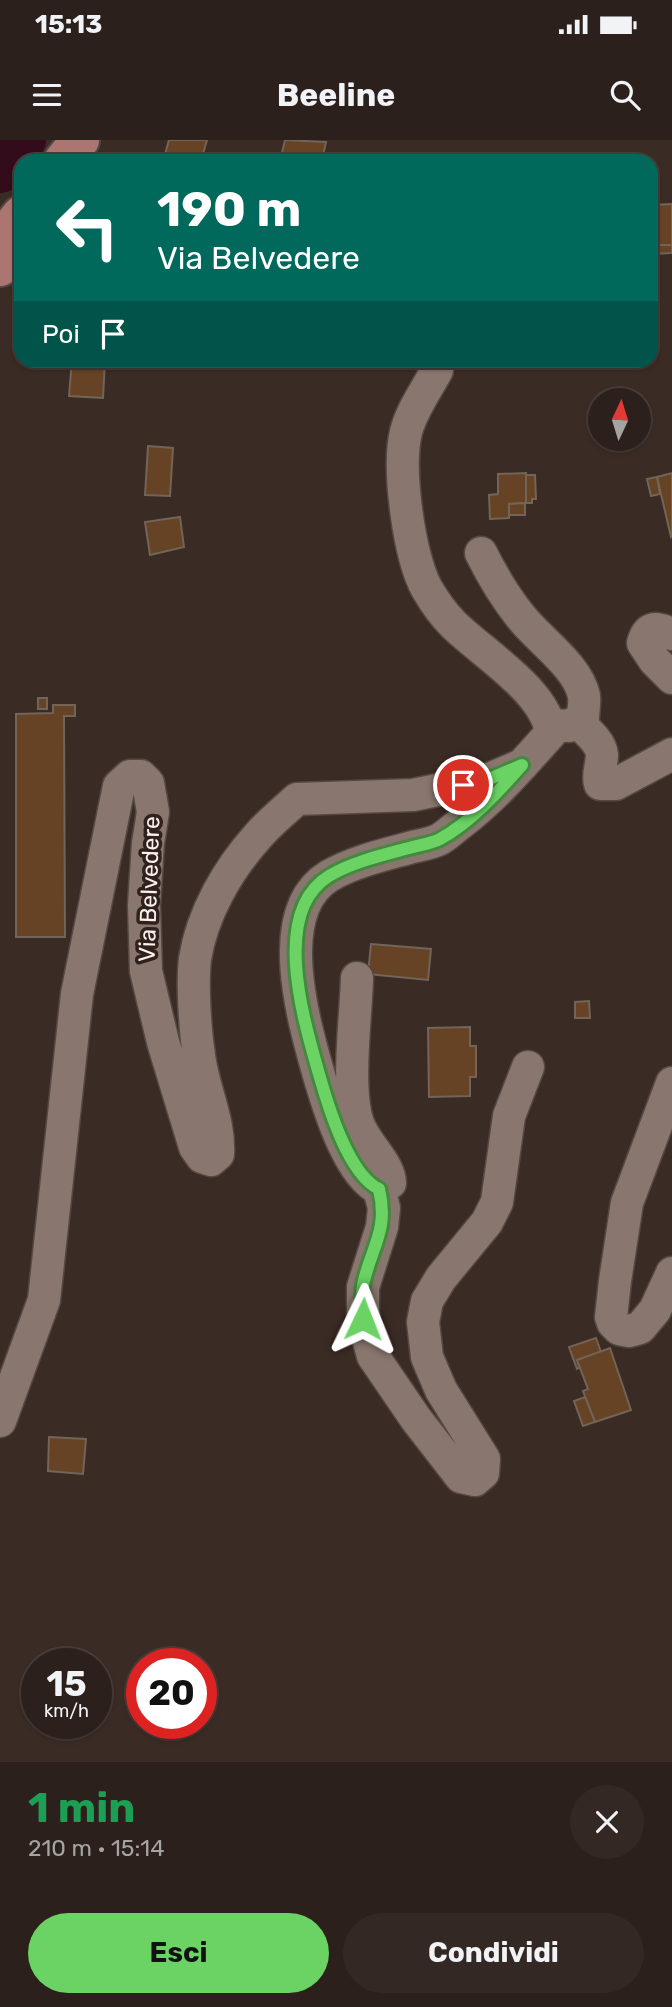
<!DOCTYPE html>
<html lang="it">
<meta charset="utf-8">
<style>
:root{--surface:#2c201c;--page:#342825;--text:#f1f3f6;--muted:#a6a3a3;--line:#483e3b;--accent:#6ad363}
body{margin:0;font-family:Rubik,sans-serif;background:var(--page);color:var(--text);height:100vh;display:flex;flex-direction:column;font-size:26px;white-space:nowrap}
*{box-sizing:border-box;margin:0}
p{font-size:23px;color:var(--muted)}
.icon{flex:none;width:38px;height:38px;fill:none;stroke:currentColor;stroke-width:2;stroke-linecap:round;stroke-linejoin:round}
.map{position:relative;height:1622px;overflow:hidden}
.panel{display:flex;flex-direction:column;background:var(--surface);flex:1}
.panel>*{flex:none}
.hud{position:absolute;left:14px;top:14px;width:644px;height:214px;border-radius:21px;box-shadow:0 2px 5px #0004,0 0 0 2px var(--line);background:#00695c;color:#fff;overflow:hidden}
.needle{width:46px;rotate:4deg}
.fabs{position:absolute;left:588px;top:248px;display:grid;gap:14px}
.fabs a{display:grid;place-items:center;width:63px;height:63px;border-radius:50%;background:var(--surface);box-shadow:0 2px 5px #0004,0 0 0 2px var(--line);font-size:35px}
.speed{position:absolute;left:21px;top:1508px;display:flex;gap:14px;font-size:35px;font-weight:700;text-align:center}
.speed>*{display:grid;place-content:center;width:91px;height:91px;border-radius:50%;background:var(--surface);box-shadow:0 2px 5px #0004,0 0 0 2px var(--line);line-height:1}
.speed small{font-size:18px;font-weight:400}
.speed .limit{border:10px solid #d22;background:#fff;color:#111}
.pin{position:absolute;display:grid;place-items:center;width:60px;height:60px;color:#fff;margin:-30px;border:4px solid #fff;border-radius:50%;box-shadow:0 2px 7px #0007}
.me{position:absolute;width:77px;margin:-38px;rotate:2deg;stroke-linejoin:round;filter:drop-shadow(0 0 5px #0008)}
.turn{display:flex;align-items:center;gap:24px;height:147px;padding:0 28px;font-size:32px}
.turn .icon{width:91px;height:91px;stroke-width:2.5}
.turn b{display:block;font-size:49px;line-height:60px}
.then{display:flex;align-items:center;height:66px;padding:0 28px;background:#0003;gap:14px;font-size:26px}
.round{display:grid;place-items:center;flex:none;width:74px;height:74px;border-radius:37px;background:var(--page)}
.overview{display:flex;align-items:center;justify-content:space-between;height:119px;padding:0 28px}
h1{font-size:42px;font-weight:700;line-height:52px;color:#1e9e55}
.action{display:flex;gap:14px;margin-top:auto;padding:14px 28px}
.action a{flex:1;height:80px;border-radius:42px;background:var(--accent);color:#111;font-size:28px;font-weight:700;line-height:80px;text-align:center}
.action a+a{background:var(--page);color:var(--text)}
.status{display:flex;justify-content:space-between;align-items:center;height:49px;padding:0 35px;background:var(--surface);direction:ltr}
.status svg{height:19px;fill:currentColor}
header{display:flex;justify-content:space-between;align-items:center;height:91px;padding:0 28px;background:var(--surface);font-size:32px;font-weight:700}
.map>svg:first-child{display:block}
.lines{fill:none;stroke-linecap:round;stroke-linejoin:round}
.river{stroke:#330c1b;stroke-width:46}
.building{fill:#654324;stroke:#726458;stroke-width:2}
.minor-casing{stroke:#554843;stroke-width:35}
.major-casing{stroke:#554843;stroke-width:42}
.minor{stroke:#89766f;stroke-width:32}
.major{stroke:#ac7571;stroke-width:38}
.route-casing{stroke:#458940;stroke-width:18}
.route{stroke:#6ad363;stroke-width:12}
.labels{text-anchor:middle;stroke-width:7;stroke-linejoin:round;paint-order:stroke}
.street-label{font-size:23px;fill:#faf0ec;stroke:#30211c}
</style>
<div class="status"><b>15:13</b><svg viewBox="0 0 49 12"><path d="M0 12V9h3v3zM5 12V6h3v6zM10 12V3h3v9zM15 12V0h3v12zM26 1h20v11H26zM47 4h2v5h-2z"/></svg></div>
<header><svg class="icon" aria-label="menu" viewBox="0 0 24 24"><path d="M4 6h16M4 12h16M4 18h16"/></svg>Beeline<svg class="icon" aria-label="search" viewBox="0 0 24 24"><circle cx="10" cy="10" r="6"/><path d="M15 15l6 6"/></svg></header>
<div class="map">
<svg width="672" height="1622" viewBox="0 0 672 1622">
<rect width="100%" height="100%" fill="#3b2b25"/>
<g class="lines">
<path class="river" d="M0 30 23 0"/>
</g>
<g class="building">
<path d="M169 0H207L201 21H163Z"/>
<path d="M285 0 326 2 322 21H280Z"/>
<path d="M672 64V105H652L651 65Z"/>
<path d="M652 105H672V113L652 114Z"/>
<path d="M72 220H105L103 258 69 256Z"/>
<path d="M148 306 173 308 170 356 145 355Z"/>
<path d="M526 333V363L509 364V378L490 379 489 355 498 354V334Z"/>
<path d="M672 333V396L671 397 657 337Z"/>
<path d="M526 335H535L536 359H532V363H526Z"/>
<path d="M657 337 660 354 651 356 647 339Z"/>
<path d="M525 363V375H509V364Z"/>
<path d="M180 377 184 407 150 415 145 382Z"/>
<rect x="38" y="558" width="9" height="11"/>
<path d="M53 565H75V576H64L65 797H16V574L53 573Z"/>
<path d="M371 804 431 809 428 840 368 834Z"/>
<path d="M589 861 590 878H575V862Z"/>
<path d="M470 887V906H476V937H470V956L429 957 428 888Z"/>
<path d="M596 1198 601 1212 577 1220 580 1227 577 1229 569 1207Z"/>
<path d="M610 1208 631 1270 595 1282 583 1251 588 1249 577 1220Z"/>
<path d="M585 1257 595 1282 583 1286 574 1261Z"/>
<path d="M49 1297 86 1299 83 1334 48 1331Z"/>
</g>
<g class="lines">
<defs>
<g id="minor">
<path d="M481 413C492 435 505 457 521 477 539 500 578 526 584 556 585 563 583 571 583 578L569 586 550 585"/>
<path d="M672 494C657 487 648 485 643 503L655 521 672 538"/>
<path d="M578 583C587 591 601 602 602 615 602 625 597 634 600 644H616L672 614"/>
<path d="M357 838C356 876 346 949 358 983 365 1004 390 1024 390 1043L379 1049C349 1035 329 969 320 939 305 886 270 772 329 736 353 722 383 715 409 708 419 705 431 704 440 699 447 695 454 688 461 683 496 656 521 626 551 593 546 551 482 513 453 484 444 475 434 461 427 449 409 417 397 328 406 292 411 271 427 249 437 230"/>
<path d="M672 943 627 1063 615 1141 611 1177 613 1183 619 1189 629 1191 640 1188 655 1170 672 1133"/>
<path d="M379 1049 384 1068 382 1087 363 1147V1179L373 1216 416 1279 461 1337 475 1340 483 1333 484 1319 441 1250 427 1217 423 1182 427 1161 441 1138 487 1082 497 1062 509 976 528 927"/>
<path d="M0 1281 44 1160 77 854 119 646 130 636H141L148 643 153 672 148 703 144 765 146 831 163 902 195 1007 202 1017 211 1020 218 1014C220 980 203 949 199 915 195 889 192 844 195 819 202 774 228 729 258 696 269 683 284 671 297 659L413 655 487 640 522 625"/>
</g>
<g id="major">
<path d="M63 21 80 0"/>
<path d="M0 127 8 91 21 75"/>
</g>
</defs>
<use href="#minor" class="minor-casing"/>
<use href="#major" class="major-casing"/>
<use href="#minor" class="minor"/>
<use href="#major" class="major"/>
</g>
<g class="lines">
<defs>
<path id="route" d="M363 1179C363 1168 361 1156 363 1145 371 1107 389 1091 379 1049 348 1034 328 966 319 934 304 881 270 772 329 736 352 722 383 715 409 708 419 705 431 704 440 699 470 683 500 650 522 625L487 640 463 645"/>
</defs>
<use href="#route" class="route-casing"/>
<use href="#route" class="route"/>
</g>
<g class="labels">
<g class="street-label">
<text transform="translate(149 749) rotate(-88)" y="8">Via Belvedere</text>
</g>
</g>
</svg>
<div class="fabs">
<a><svg class="needle" viewBox="-14 -14 28 28"><path d="M0-13l5 13h-10z" fill="#e53935"/><path d="M0 13l5-13h-10z" fill="#a6a3a3"/></svg></a>
</div>
<div class="speed"><div>15<small>km/h</small></div><div class="limit">20</div></div>
<div class="pin" style="left:463px;top:645px;background:#d93025"><svg class="icon" aria-label="arrive" viewBox="0 0 24 24"><path d="M6 21V4h12l-3 4 3 4H6"/></svg></div>
<svg class="me" style="left:363px;top:1179px" viewBox="-20 -20 40 40"><path d="M0-17L14 15 0 8-14 15z" fill="#6ad363" stroke="#fff" stroke-width="4"/></svg>
<div class="hud">
<div class="turn"><svg class="icon" aria-label="left" viewBox="0 0 24 24"><path d="M17 20v-9H6M10 6l-5 5 5 5"/></svg><div><b>190 m</b>Via Belvedere</div></div>
<div class="then">Poi<svg class="icon" aria-label="arrive" viewBox="0 0 24 24"><path d="M6 21V4h12l-3 4 3 4H6"/></svg></div>
</div>
</div>
<section class="panel">
<div class="overview"><div><h1>1 min</h1><p>210 m · 15:14</p></div><a class="round"><svg class="icon" aria-label="close" viewBox="0 0 24 24"><path d="M6 6l12 12M18 6L6 18"/></svg></a></div>
<div class="action"><a>Esci</a><a>Condividi</a></div>
</section>
